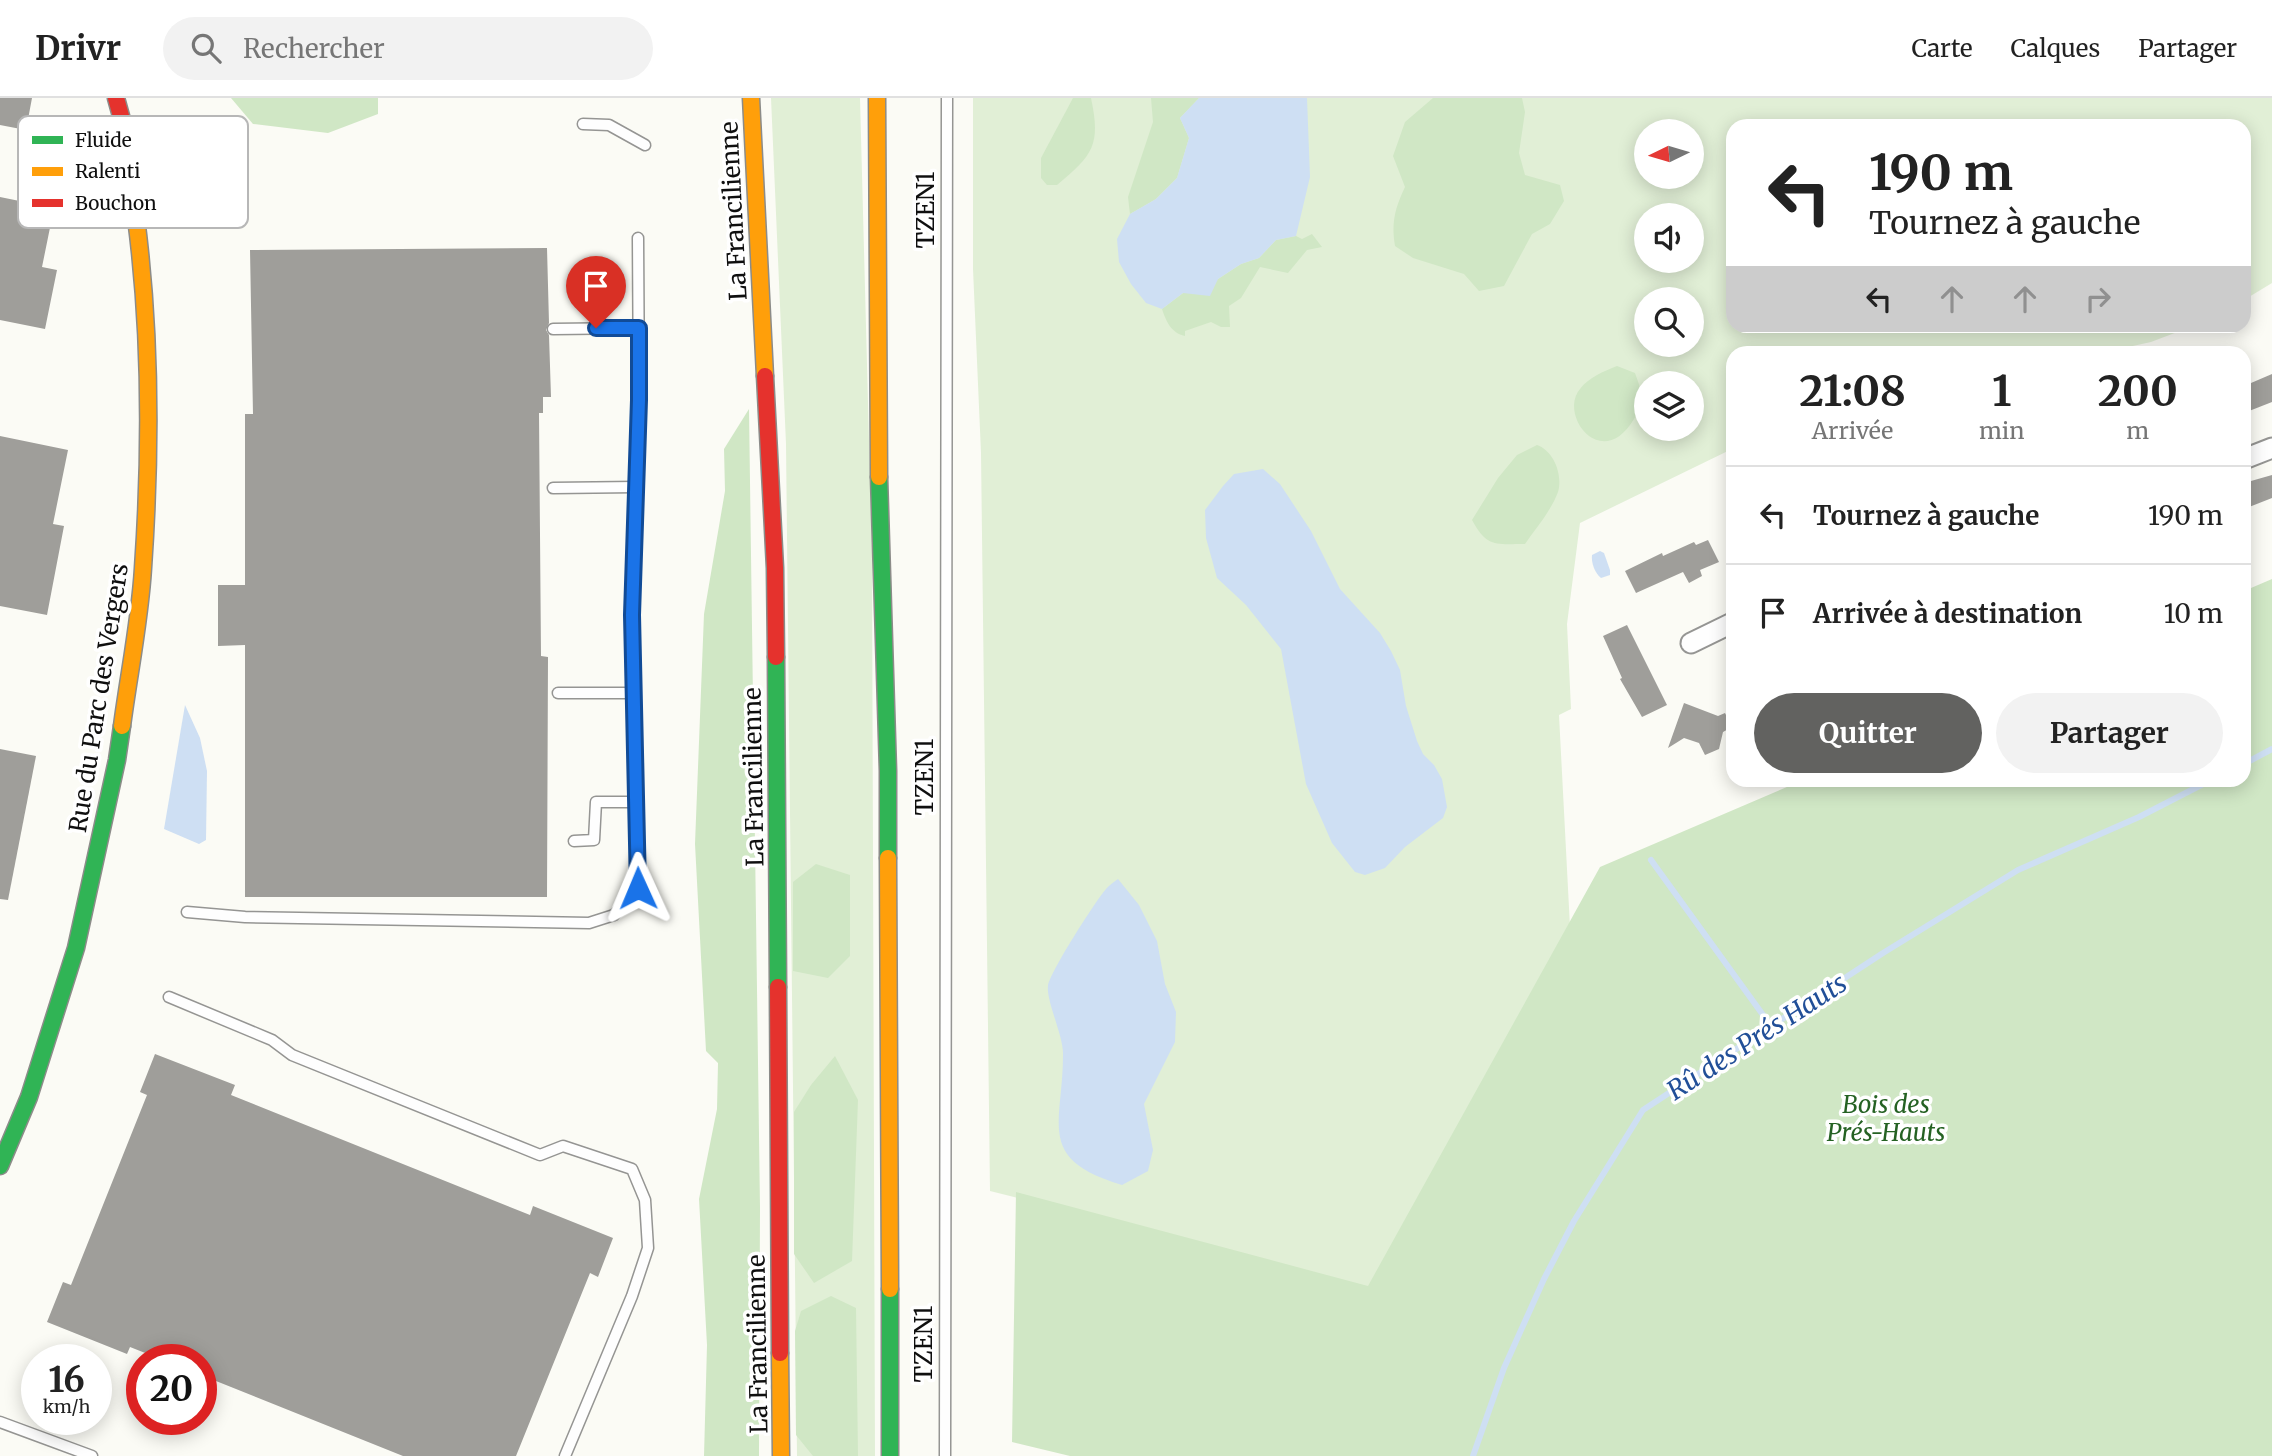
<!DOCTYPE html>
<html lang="fr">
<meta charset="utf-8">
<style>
:root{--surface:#fff;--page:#f2f2f2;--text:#222;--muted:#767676;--line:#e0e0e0;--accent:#626260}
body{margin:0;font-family:Merriweather,serif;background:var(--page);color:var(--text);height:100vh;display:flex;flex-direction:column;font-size:26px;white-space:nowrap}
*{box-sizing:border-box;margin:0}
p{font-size:23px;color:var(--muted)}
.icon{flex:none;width:38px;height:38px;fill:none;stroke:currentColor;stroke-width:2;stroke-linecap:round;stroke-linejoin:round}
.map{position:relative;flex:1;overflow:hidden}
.panel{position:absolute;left:1726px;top:248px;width:525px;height:441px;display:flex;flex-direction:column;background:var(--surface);border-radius:21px;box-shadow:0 4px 18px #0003}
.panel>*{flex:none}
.banner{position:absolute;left:1726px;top:21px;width:525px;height:214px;border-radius:21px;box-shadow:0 4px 18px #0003;background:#fff;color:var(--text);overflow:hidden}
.needle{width:46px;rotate:265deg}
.buttons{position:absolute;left:1634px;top:21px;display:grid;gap:14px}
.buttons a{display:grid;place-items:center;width:70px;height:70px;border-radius:50%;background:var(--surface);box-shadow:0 4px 18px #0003;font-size:35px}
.speed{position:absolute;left:21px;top:1246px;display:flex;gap:14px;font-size:35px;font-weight:700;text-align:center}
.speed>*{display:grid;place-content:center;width:91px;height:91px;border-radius:50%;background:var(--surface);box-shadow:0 4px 18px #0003;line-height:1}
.speed small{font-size:18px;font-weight:400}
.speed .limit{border:10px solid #d22;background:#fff;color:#111}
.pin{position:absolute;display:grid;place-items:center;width:60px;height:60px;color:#fff;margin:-72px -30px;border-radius:50% 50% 50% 0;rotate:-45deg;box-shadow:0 0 7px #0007}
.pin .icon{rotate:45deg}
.me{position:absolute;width:77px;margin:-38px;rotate:359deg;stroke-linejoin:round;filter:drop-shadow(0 0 5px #0008)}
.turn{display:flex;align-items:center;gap:24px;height:147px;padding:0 28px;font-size:32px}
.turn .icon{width:91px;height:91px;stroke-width:2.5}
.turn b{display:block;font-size:49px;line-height:60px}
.lanes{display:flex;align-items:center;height:66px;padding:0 28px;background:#0003;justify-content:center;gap:35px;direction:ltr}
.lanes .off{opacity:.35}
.eta{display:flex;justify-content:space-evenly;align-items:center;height:119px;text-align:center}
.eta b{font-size:42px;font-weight:700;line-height:49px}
.primary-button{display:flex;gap:14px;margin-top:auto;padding:14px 28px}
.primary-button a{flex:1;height:80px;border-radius:42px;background:var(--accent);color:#fff;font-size:28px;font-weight:700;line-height:80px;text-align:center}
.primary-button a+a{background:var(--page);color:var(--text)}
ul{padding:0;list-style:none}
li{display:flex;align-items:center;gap:21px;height:98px;padding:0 28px;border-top:2px solid var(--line)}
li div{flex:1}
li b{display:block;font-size:26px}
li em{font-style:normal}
header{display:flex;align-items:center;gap:42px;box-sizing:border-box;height:98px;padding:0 35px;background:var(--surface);border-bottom:2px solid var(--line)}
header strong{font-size:33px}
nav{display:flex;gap:38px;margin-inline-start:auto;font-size:24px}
.search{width:490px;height:63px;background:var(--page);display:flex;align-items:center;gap:18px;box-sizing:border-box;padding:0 24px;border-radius:38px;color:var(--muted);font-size:26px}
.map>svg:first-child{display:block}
.green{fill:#e1efd6;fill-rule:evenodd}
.forest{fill:#d0e7c5}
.water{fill:#cedff3}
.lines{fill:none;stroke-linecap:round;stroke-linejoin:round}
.stream{stroke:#cedff3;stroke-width:6}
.building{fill:#9f9e9a}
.lane-casing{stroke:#959593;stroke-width:13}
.street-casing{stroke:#959593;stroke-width:23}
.fast-casing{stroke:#8c8c89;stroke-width:19}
.slow-casing{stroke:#8c8c89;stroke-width:19}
.jam-casing{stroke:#8c8c89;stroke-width:19}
.lane{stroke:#fefefe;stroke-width:10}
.street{stroke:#fefefe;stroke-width:19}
.fast{stroke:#30b455;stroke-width:16}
.slow{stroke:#ff9f0a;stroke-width:16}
.jam{stroke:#e5322d;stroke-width:16}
.route-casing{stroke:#114b97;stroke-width:18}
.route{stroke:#1a73e8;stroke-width:12}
.labels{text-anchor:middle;stroke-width:7;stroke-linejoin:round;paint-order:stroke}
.street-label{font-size:24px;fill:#0f0f0f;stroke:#fff}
.park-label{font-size:24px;font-style:italic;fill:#256223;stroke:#fff}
.water-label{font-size:26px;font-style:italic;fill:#214f98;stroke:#fff}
.key{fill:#fff;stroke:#b7b7b7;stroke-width:2}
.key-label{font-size:19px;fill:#0f0f0f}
</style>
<header>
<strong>Drivr</strong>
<div class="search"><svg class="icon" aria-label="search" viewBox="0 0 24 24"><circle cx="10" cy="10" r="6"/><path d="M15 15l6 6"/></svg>Rechercher</div>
<nav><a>Carte</a><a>Calques</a><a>Partager</a></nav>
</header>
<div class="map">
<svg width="2272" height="1358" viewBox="0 0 2272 1358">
<rect width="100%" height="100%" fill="#fbfbf5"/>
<g class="green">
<path d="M771 0H860L872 457 875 1358H797L786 346Z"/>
<path d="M973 0H2272V185L2244 202V28H1732V228H2193L2151 244 2101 255 1732 256V351L1580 425 1567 526 1571 611 1559 617 1570 829 1380 1192 990 1093 981 355 973 171ZM1647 33H1692V79H1647ZM1647 117H1692V163H1647ZM1647 201H1692V247H1647ZM1647 285H1692V331H1647Z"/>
</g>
<g class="forest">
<path d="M231 0H378V16L328 35 253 26Z"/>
<path d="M1073 0H1091C1101 47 1093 57 1057 87H1047L1041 80V60Z"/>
<path d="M1151 0H1199L1180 20 1189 40 1177 80 1156 101 1130 116 1128 99 1153 24Z"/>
<path d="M1433 0H1522L1525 14 1519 55 1525 77 1560 87 1564 103 1550 126 1532 136 1504 188 1479 193 1464 176 1413 160 1395 148C1391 125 1395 110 1405 89L1393 58 1405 24Z"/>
<path d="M1312 136 1322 149 1307 152 1288 175 1260 169 1241 200 1229 208 1230 229H1221L1211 224 1185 233V238C1171 235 1166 223 1162 211L1183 195 1218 181 1241 166 1259 160 1276 142 1296 138 1302 141Z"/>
<path d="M1617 268 1635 275C1642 294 1645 302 1634 321 1602 375 1558 317 1580 291 1588 280 1604 273 1617 268Z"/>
<path d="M749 311 760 1109 759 1358H704L707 1247 699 1101 717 1011 718 965 706 953 695 746 704 516 725 393 724 351Z"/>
<path d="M1537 347C1554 353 1563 377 1558 394 1551 413 1536 430 1525 446 1496 446 1487 450 1472 422L1498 380 1517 357Z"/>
<path d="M2272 481V1358H1070L1012 1344 1016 1094 1368 1188 1600 769 1801 683 2244 682V493Z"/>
<path d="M816 766 850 777V858L828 880 793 873V784Z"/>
<path d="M835 958 858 1002 852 1163 814 1185 794 1156V1014L811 987Z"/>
<path d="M831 1198 856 1210 858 1358H813L796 1337 795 1233 801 1213Z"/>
</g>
<g class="water">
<path d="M1199 0H1307L1310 79 1296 138 1276 142 1259 160 1241 166 1218 181 1210 198 1183 195 1162 211 1146 205 1131 186 1119 164 1117 141 1130 116 1156 101 1177 80 1189 40 1180 20Z"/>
<path d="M1263 371 1280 386 1311 433 1340 491 1380 535 1391 553 1400 572 1406 608 1417 643 1423 656 1434 667 1442 681 1447 709 1443 720 1405 749 1385 770 1365 777 1355 774 1332 745 1306 686 1281 551 1246 507 1217 480 1206 440 1205 412 1223 388 1234 376Z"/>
<path d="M1600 453 1604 455 1610 472V477L1601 480C1595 475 1591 465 1592 457Z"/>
<path d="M185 607 200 640 207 673 206 742 199 746 164 731Z"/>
<path d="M1118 781 1139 807 1157 843 1165 886 1176 914 1175 944 1144 1006 1153 1052 1148 1073 1122 1087C1035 1061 1063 1027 1063 957 1064 939 1046 903 1048 888 1050 874 1095 804 1106 791 1109 787 1114 784 1118 781Z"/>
</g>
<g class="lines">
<g class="stream">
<path d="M2244 666 2272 651"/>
<path d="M1651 762 1771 928"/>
<path d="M1473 1358 1504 1270 1544 1181 1574 1123 1643 1012 1883 855 2018 772 2139 719 2211 682"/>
</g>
</g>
<g class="building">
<path d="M0 0H32L26 32 0 27Z"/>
<path d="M0 99 54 110 42 169 57 172 45 231 0 222Z"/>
<path d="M547 150 549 225 546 232 549 237 551 299H543V315H539L541 558 548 559 547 799H245V547L218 548V487H245V316H253L250 152Z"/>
<path d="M2272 276V304L2244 315V288Z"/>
<path d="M0 338 68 352 53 426 64 428 47 517 0 508Z"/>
<path d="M2272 377V400L2244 411V385Z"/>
<path d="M1708 442 1719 464 1700 472 1702 478 1689 485 1683 474 1636 495 1625 473 1662 455 1663 458 1694 444 1696 447Z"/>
<path d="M1627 527 1667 607 1642 619 1620 581 1622 580 1603 538Z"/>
<path d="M1684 605 1718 618 1725 615 1732 629 1723 634 1719 651 1705 657 1699 645 1684 640 1668 650Z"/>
<path d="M0 651 36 658 8 802 0 801Z"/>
<path d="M155 956 235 987 231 997 530 1117 533 1108 613 1140 598 1179 590 1175 516 1358H403L201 1277V1262H163L130 1249 127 1256 47 1224 63 1184 71 1187 147 997 140 994Z"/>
</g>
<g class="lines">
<defs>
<g id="lane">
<path d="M583 26 609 27 645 47"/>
<path d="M553 231 639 230"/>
<path d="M553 390 636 389"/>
<path d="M558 595H634"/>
<path d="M574 743 594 742 596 704H636"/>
<path d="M187 814 245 819 589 825 614 817 638 790 632 517 639 302 638 140"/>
<path d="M169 899 272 942 292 957 540 1057 563 1048 632 1071 645 1102 648 1150 632 1198 565 1358"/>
<path d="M0 1324 92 1358"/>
<path d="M945 1358 947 0"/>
</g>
<g id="street">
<path d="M2244 361 2272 350"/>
<path d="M1691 545 1732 525"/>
</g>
<g id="fast">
<path d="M879 379 888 673V760"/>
<path d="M776 559 778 889"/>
<path d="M0 1068 29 999 76 850 117 662 122 628"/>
<path d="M890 1191V1358"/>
</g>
<g id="slow">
<path d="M751 0 765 278"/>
<path d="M877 0 879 379"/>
<path d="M122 628C129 575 140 522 143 470 151 354 151 235 136 120"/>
<path d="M888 760 890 1191"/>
<path d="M780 1255 781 1358"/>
</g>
<g id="jam">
<path d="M116 0 124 29 136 120"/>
<path d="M765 278 775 470 776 559"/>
<path d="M778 889 780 1255"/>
</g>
</defs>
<use href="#lane" class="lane-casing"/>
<use href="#street" class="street-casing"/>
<use href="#fast" class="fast-casing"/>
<use href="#slow" class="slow-casing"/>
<use href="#jam" class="jam-casing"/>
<use href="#lane" class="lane"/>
<use href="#street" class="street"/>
<use href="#fast" class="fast"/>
<use href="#slow" class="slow"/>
<use href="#jam" class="jam"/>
</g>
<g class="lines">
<defs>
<path id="route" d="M596 230H639V302L632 517 638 790"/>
</defs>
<use href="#route" class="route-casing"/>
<use href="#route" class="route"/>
</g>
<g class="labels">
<g class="street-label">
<text transform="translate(926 112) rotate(-90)" y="8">TZEN1</text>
<text transform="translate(734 113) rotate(-93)" y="8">La Francilienne</text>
<text transform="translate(99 600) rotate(-81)" y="8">Rue du Parc des Vergers</text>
<text transform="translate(754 679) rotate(-91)" y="8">La Francilienne</text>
<text transform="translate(925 679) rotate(-90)" y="8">TZEN1</text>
<text transform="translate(758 1246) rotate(-91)" y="8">La Francilienne</text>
<text transform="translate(924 1246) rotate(-90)" y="8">TZEN1</text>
</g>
<g class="park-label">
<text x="1886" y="1015">Bois des<tspan x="1886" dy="28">Prés-Hauts</tspan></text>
</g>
<g class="water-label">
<text transform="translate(1757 939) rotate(-33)" y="9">Rû des Prés Hauts</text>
</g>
</g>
<rect x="18" y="18" width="230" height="112" rx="10" class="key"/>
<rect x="32" y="38" width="31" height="8" fill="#30b455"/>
<rect x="32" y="69" width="31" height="9" fill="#ff9f0a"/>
<rect x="32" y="101" width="31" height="8" fill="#e5322d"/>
<g class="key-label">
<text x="75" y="49">Fluide</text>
<text x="75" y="80">Ralenti</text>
<text x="75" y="112">Bouchon</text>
</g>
</svg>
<div class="buttons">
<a><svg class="needle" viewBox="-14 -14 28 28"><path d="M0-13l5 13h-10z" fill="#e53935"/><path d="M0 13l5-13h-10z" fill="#767676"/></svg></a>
<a><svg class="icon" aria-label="sound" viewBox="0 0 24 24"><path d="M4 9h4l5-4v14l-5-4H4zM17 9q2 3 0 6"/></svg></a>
<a><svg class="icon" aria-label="search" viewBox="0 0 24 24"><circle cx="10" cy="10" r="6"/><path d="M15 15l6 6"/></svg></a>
<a><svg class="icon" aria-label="layers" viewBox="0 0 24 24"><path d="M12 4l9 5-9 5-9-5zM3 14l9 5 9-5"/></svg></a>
</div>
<div class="speed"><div>16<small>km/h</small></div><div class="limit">20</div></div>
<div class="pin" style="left:596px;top:230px;background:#d93025"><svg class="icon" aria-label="arrive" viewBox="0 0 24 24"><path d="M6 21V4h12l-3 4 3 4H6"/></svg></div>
<svg class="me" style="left:638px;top:790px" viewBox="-20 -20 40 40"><path d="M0-17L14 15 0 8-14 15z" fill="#1a73e8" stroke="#fff" stroke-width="4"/></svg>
<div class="banner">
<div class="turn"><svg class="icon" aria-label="left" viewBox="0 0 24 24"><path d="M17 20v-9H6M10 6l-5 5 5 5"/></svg><div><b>190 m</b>Tournez à gauche</div></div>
<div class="lanes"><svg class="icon" aria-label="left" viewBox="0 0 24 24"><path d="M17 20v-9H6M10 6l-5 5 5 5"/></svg><svg class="icon off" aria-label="ahead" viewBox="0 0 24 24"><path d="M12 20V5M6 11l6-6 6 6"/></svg><svg class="icon off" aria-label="ahead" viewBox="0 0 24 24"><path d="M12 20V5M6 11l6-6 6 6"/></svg><svg class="icon off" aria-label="right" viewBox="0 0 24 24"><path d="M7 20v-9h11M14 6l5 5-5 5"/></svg></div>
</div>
<section class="panel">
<div class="eta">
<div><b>21:08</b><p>Arrivée</p></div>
<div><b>1</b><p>min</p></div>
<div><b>200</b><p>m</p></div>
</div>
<ul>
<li><svg class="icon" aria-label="left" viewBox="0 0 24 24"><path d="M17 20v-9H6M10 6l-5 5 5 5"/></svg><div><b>Tournez à gauche</b></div><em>190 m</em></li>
<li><svg class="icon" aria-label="arrive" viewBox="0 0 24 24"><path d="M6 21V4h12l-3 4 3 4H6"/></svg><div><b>Arrivée à destination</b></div><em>10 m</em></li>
</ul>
<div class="primary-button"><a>Quitter</a><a>Partager</a></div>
</section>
</div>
